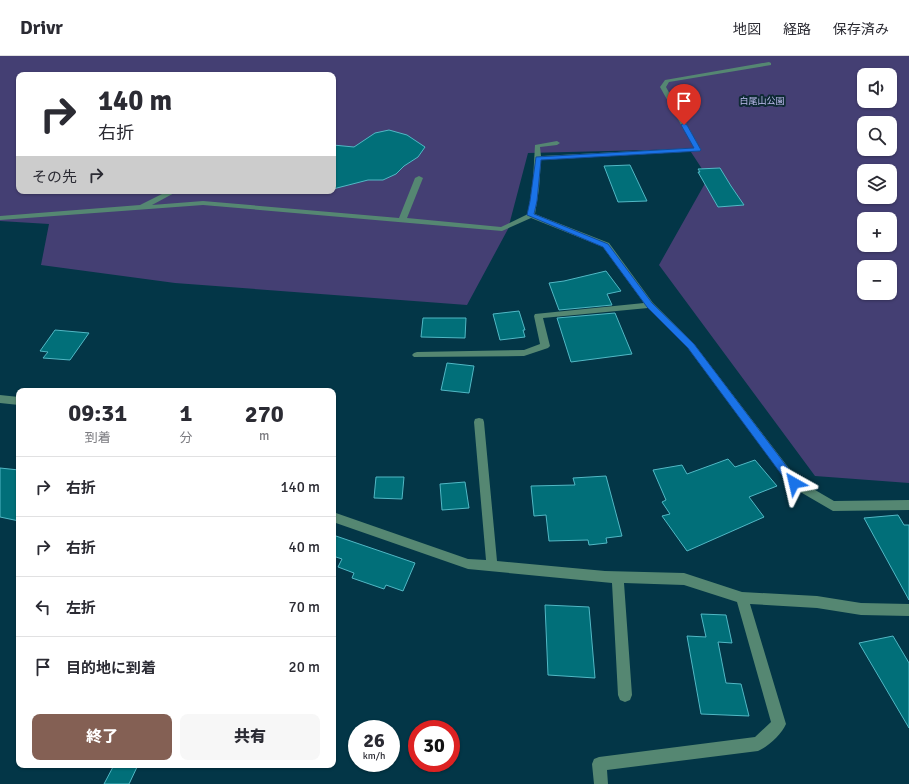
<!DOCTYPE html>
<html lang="ja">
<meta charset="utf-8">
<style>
:root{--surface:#fff;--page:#f7f7f7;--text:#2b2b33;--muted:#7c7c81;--line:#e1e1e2;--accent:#846054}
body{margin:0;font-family:Signika,"Noto Sans JP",sans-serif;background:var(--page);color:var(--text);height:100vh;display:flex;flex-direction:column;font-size:15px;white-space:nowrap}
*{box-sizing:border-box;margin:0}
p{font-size:13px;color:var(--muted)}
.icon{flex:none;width:22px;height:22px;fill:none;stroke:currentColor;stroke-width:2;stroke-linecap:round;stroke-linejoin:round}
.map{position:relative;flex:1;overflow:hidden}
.drawer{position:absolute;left:16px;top:332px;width:320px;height:380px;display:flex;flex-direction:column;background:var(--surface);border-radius:8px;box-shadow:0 1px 3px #0004}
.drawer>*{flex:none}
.top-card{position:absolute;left:16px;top:16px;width:320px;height:122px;border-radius:8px;box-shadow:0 1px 3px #0004;background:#fff;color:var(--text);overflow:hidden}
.tools{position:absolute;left:857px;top:12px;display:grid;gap:8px}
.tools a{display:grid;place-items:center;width:40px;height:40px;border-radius:8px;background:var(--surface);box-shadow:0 1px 3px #0004;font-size:20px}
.speed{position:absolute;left:348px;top:664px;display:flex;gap:8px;font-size:20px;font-weight:700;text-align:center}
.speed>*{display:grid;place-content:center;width:52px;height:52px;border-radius:50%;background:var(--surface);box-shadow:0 1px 3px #0004;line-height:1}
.speed small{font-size:10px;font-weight:400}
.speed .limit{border:6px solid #d22;background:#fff;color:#111}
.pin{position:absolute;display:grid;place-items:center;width:34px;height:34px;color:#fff;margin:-41px -17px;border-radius:50% 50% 50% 0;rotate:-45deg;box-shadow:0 0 4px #0007}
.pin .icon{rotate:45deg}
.me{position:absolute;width:44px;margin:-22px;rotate:323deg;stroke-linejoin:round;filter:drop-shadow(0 0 3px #0008)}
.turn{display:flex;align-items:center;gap:14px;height:84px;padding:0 16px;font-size:18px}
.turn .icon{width:52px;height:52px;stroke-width:2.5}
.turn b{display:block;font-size:28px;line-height:34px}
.then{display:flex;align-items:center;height:38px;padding:0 16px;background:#0003;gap:8px;font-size:15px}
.eta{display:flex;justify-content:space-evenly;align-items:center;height:68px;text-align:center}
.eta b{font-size:24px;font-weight:800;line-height:28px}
.cta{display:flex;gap:8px;margin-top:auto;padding:8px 16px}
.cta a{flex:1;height:46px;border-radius:8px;background:var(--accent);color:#fff;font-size:16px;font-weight:800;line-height:46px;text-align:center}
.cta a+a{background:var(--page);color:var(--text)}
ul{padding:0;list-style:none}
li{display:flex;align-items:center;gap:12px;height:60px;padding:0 16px;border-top:1px solid var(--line)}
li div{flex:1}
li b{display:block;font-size:15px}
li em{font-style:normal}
header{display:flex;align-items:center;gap:24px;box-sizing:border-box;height:56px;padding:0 20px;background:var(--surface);border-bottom:1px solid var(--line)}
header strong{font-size:19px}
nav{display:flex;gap:22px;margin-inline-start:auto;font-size:14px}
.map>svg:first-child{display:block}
.green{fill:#443f73;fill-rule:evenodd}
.building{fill:#016f79;stroke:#51b8c5}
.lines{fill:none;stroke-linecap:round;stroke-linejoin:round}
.minor{fill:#558772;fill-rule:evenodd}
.route{fill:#1a73e8;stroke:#114b97}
.labels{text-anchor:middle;stroke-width:4;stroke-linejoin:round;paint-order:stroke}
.far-park-label{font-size:9px;fill:#bfbeef;stroke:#0f2a35}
</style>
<header>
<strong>Drivr</strong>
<nav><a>地図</a><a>経路</a><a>保存済み</a></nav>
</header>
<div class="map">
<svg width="909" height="728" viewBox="0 0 909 728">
<rect width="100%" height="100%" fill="#033647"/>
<path class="green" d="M0 0H909V427L815 420 659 209 708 122 689 93 528 97 508 173 467 249 175 227 41 209 49 168 0 165ZM19 19H333V135H19ZM864 19H890V45H864ZM864 67H890V93H864ZM864 115H890V141H864ZM864 163H890V189H864ZM864 211H890V237H864Z"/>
<g class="building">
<path d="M389 74 407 79 425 91 418 101 404 110 396 118 383 124H368L333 133V89L354 91 375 77Z"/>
<path d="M630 109 647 145 618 146 604 110Z"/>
<path d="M720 112 731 130 744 149 718 151 698 116H700L698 113Z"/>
<path d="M606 215 621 235 607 238 612 249 559 254 549 227 564 225Z"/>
<path d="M519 255 525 274H523L525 281 500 284 493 258Z"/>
<path d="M615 257 632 298 571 306 557 262Z"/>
<path d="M423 262H466L465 282 421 281Z"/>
<path d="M55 274 89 277 70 304 43 302 48 296 40 295Z"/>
<path d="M447 307 474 310 469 337 441 334Z"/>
<path d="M728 403 735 411 755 404 777 430 749 441 764 461 687 495 662 460 670 458 662 446 666 444 653 414 682 409 687 418Z"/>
<path d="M0 412 19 414V465L0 461Z"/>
<path d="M606 420 622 480 606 482 607 487 589 489 588 484 549 485 546 459 534 460 531 430 575 429 573 422Z"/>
<path d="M376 421H404L402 443 374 442Z"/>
<path d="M465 426 469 452 442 454 440 428Z"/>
<path d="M898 459 904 469H909V544L864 462Z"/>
<path d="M333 479 415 507 403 535 386 529 384 533 352 522 354 517 338 511 342 503 333 500Z"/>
<path d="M545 549 589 551 595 622 548 619Z"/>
<path d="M701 558 726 559 732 587 718 586 726 627 741 628 749 660 701 658 687 580 706 581Z"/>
<path d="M893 580 909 607V672L859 587Z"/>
<path d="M114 709H138L129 728H104Z"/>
</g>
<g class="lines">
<g class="minor">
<path d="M769 6 771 7V9L669 26 666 31 701 94 700 95 541 104 539 133 535 158 609 187 653 247 694 288 798 424 834 445 909 444V454L833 455 790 430 688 292 648 252 543 262 550 290 548 292 524 300 414 301 412 299 414 297 417 296 524 294 540 288 534 260 535 258 644 247 603 191 531 162 502 175 203 149 0 164V160L140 149 168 135H178L152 149 203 145 399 162 415 122 419 120 423 122 407 162 501 171 528 158 533 124 535 89 557 85 560 87 557 89 540 91 541 100 694 92 660 31 665 24Z"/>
<path d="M0 339 19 341V349L0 347Z"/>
<path d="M479 362 483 363 484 366 497 505 605 515 684 517 742 536 817 540 861 547 909 548V560L861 559 817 552 750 548 786 668C782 678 768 691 758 695L607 714 608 728H594L592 708 594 703 599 701 755 681 771 666 737 546 684 529 624 527 632 639 630 644 625 646 620 644 618 639 612 527 468 513 333 466V456L468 503 486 504 474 366 475 363Z"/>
</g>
</g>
<path class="route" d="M684 67 687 69 701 94 700 95 541 104 537 145 534 158 608 188 652 247 694 288 797 424 798 427 797 430 794 431 790 430 688 292 647 251 603 191 527 159 530 145 536 101 694 92 681 69Z"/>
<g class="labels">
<g class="far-park-label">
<text x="762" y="48">白尾山公園</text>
</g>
</g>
</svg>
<div class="tools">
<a><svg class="icon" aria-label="sound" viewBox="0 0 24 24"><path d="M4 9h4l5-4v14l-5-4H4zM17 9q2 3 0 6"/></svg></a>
<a><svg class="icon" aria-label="search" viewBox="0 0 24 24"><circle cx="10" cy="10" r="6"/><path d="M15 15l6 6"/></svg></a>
<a><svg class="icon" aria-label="layers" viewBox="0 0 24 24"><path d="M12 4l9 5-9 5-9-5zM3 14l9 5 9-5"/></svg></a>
<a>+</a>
<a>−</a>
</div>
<div class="speed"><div>26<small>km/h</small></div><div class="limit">30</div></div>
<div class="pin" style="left:684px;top:69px;background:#d93025"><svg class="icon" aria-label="arrive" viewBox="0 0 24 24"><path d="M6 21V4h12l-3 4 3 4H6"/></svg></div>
<svg class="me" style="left:794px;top:427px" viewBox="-20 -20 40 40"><path d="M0-17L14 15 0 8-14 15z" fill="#1a73e8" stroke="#fff" stroke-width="4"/></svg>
<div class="top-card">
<div class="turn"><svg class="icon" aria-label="right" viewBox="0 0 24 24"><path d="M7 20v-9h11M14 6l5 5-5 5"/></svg><div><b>140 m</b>右折</div></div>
<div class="then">その先<svg class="icon" aria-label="right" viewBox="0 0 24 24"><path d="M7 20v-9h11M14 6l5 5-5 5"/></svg></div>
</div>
<section class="drawer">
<div class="eta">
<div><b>09:31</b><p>到着</p></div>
<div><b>1</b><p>分</p></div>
<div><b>270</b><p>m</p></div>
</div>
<ul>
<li><svg class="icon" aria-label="right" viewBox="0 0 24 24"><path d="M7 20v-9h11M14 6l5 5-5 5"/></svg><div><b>右折</b></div><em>140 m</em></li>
<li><svg class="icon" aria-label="right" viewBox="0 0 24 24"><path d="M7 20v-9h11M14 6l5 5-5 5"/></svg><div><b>右折</b></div><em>40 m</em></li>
<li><svg class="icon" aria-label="left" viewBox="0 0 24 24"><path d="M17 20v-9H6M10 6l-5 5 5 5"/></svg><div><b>左折</b></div><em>70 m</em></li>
<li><svg class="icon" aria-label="arrive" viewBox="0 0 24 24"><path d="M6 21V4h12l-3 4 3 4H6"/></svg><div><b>目的地に到着</b></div><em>20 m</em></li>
</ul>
<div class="cta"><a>終了</a><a>共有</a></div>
</section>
</div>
